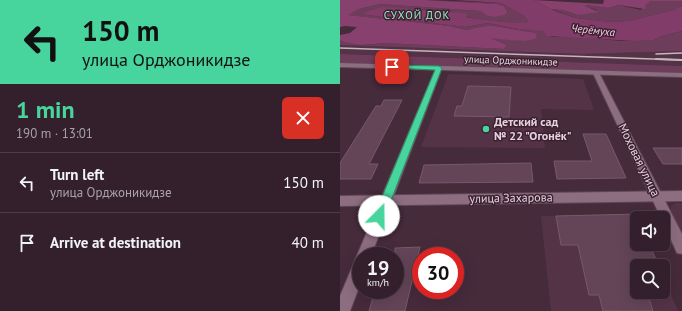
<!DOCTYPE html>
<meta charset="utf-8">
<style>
:root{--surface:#34202c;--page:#3c2834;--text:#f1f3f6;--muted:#a9a3a9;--line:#4e3e48;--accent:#48d49d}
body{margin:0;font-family:"PT Sans",sans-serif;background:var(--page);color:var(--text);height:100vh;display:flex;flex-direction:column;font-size:15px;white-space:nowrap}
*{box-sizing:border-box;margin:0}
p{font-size:13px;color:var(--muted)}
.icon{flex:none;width:22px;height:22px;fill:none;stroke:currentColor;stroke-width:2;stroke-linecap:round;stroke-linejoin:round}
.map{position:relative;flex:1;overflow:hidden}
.side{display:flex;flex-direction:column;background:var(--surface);width:340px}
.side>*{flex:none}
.hud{background:#48d49d;color:#111;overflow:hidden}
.buttons{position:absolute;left:290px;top:211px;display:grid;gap:8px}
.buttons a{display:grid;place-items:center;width:40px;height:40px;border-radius:6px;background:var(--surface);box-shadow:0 4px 16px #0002,0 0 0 1px var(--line);font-size:20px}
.speed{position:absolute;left:12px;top:247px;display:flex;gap:8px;font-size:20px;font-weight:700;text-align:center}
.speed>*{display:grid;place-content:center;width:52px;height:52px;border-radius:50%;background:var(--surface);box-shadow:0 4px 16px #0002,0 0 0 1px var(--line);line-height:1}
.speed small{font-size:10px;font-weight:400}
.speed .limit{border:6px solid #d22;background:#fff;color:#111}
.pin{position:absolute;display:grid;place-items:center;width:34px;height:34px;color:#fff;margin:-17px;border-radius:8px;box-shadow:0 2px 6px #0006}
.me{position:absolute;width:44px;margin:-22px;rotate:22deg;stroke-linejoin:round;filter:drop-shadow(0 0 3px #0008)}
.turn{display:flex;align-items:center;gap:14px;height:84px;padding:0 16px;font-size:18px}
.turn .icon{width:52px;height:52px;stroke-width:2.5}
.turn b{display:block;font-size:28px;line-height:34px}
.round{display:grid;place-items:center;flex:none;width:42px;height:42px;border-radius:6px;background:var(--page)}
.headline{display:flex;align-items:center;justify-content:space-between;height:68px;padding:0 16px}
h1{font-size:24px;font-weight:600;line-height:30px;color:var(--accent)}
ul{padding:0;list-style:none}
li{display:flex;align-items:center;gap:12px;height:60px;padding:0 16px;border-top:1px solid var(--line)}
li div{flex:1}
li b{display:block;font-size:15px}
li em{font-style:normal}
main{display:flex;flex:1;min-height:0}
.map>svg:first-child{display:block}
.built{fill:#553347}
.green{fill:#6e3d5b}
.forest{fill:#88416e}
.water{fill:#823c69}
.building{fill:#634557;stroke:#77596a}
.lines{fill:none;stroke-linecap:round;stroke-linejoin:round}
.minor-casing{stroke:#604856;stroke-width:2}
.tertiary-casing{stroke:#604856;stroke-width:2}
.minor{fill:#8d6d80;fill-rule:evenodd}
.tertiary{fill:#8d6d80;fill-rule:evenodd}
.rail-far1{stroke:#c8b4bf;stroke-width:1.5}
.rail{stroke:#c8b4bf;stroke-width:2}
.route{fill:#48d49d;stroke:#2f8a66}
.poi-dot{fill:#48d49d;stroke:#3c2131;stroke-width:1.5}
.labels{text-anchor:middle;stroke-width:3;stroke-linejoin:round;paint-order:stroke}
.far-street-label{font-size:10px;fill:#e4d2dc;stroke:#3c2131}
.far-neighbourhood-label{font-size:11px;letter-spacing:1px;fill:#96eac3;stroke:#3c2131}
.far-water-label{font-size:11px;font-style:italic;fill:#f6cce4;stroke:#3c2131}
.poi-label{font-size:12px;font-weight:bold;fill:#e4d2dc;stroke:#3c2131;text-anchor:start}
.street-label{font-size:12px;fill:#e4d2dc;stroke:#3c2131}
</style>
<main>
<section class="side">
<div class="hud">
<div class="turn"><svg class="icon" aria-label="left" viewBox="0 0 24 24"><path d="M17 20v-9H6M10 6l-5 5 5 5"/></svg><div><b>150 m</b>улица Орджоникидзе</div></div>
</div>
<div class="headline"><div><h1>1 min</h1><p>190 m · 13:01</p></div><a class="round" style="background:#d93025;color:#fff"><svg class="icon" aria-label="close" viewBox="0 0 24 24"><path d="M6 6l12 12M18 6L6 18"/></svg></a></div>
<ul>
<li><svg class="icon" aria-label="left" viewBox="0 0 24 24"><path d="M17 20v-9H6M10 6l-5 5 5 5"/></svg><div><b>Turn left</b><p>улица Орджоникидзе</p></div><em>150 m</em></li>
<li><svg class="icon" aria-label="arrive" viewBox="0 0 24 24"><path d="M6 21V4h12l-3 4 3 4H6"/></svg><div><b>Arrive at destination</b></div><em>40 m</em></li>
</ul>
</section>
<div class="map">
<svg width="342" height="311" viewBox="0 0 342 311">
<rect width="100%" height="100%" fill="#462b3b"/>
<g class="built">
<path d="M0 45 241 54 342 51V66L0 54Z"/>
<path d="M111 74 243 79 254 110 201 109 205 148 81 147 108 75Z"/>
<path d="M336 203H342V234L331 212V206Z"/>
<path d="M296 214 298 218 297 244H309L319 266H297V292H323V276L338 311H211L201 216Z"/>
</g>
<g class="green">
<path d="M85 0 161 3 184 16 188 21 186 23C167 23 146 21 128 17 120 16 112 11 104 10 78 8 53 12 27 15L125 27 148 23 178 29 199 30 203 31 212 37 229 36 281 41 314 40 322 36 342 31V51L241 54 0 45V40L28 45 44 43 164 49 167 45 149 37 183 41 190 32 155 26 126 30 110 26 7 15 19 9 40 4 140 11 144 14 166 10 164 6 157 4Z"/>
<path d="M318 0 342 1V6L335 10 288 21 269 22 236 18 211 9 223 10 238 15 257 10 244 6 246 5 268 8 279 5 301 10 309 1Z"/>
<path d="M0 54 342 66V74L0 63Z"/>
</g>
<g class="forest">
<path d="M0 0H85L157 4 164 6 167 12 166 14C156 18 148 18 140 11L40 4 19 9 8 15 110 26 126 30 147 26H155L190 32 197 34 195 39 183 41 169 40 151 38 167 45 164 49 44 43C30 45 14 46 0 40V35L10 33 17 27 5 26 0 27Z"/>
<path d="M193 0 263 4 264 0H342V1H309V3L306 4 305 9 279 5 268 8 246 5 245 6 259 12 238 15 223 10 211 9Z"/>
</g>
<path class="water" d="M116 0H193L215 11 236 18 269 22 288 21 334 10 342 6V31L322 36 314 40 295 41 207 36 203 31 178 29 148 23 125 27 27 15 25 12 43 7 125 13 127 15 126 17C146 20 166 23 186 23L188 21 184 16 161 3Z"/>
<g class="building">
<path d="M128 86 171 87 169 117 114 116 117 106H122Z"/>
<path d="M44 100H62L29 164H38L31 179H0V163L36 106H41Z"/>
<path d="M243 134H266L286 178 217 179 214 161H252Z"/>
<path d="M313 148H342V164H323Z"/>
<path d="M191 163 193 182 79 183 84 165Z"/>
<path d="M297 214V244H309L319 266H297V292H307L313 311H263L259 295H249L238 245H221L216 216Z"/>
<path d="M80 247 65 311H29L35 290H55V248Z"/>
</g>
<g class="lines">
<defs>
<g id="minor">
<path d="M99 66 102 68 31 256H21V282L10 311H0V296L96 68Z"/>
<path d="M256 71 259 73 342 234V254L337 253 323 222V218H321L253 73Z"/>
</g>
<g id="tertiary">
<path d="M0 63 342 73V77L0 67Z"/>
<path d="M342 191V201L0 206V196Z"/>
</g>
</defs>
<use href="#minor" class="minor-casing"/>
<use href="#tertiary" class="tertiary-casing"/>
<use href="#minor" class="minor"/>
<use href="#tertiary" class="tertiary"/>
<g class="rail-far1">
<path d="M0 48 342 60"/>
<path d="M316 54 342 53"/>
</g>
<path class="rail" d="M316 59 342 60"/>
</g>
<path class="route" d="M50 65 99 66 102 68 45 216 43 220 39 221 35 220 34 216 95 70 52 68 49 67Z"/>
<circle class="poi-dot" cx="146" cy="129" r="4"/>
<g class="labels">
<g class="far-street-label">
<text transform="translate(171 60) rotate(2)" y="4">улица Орджоникидзе</text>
</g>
<g class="far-neighbourhood-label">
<text x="77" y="19">СУХОЙ ДОК</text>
</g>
<g class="far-water-label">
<text transform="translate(253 30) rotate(6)" y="4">Черёмуха</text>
</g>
<g class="poi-label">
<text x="154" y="126">Детский сад<tspan x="154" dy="14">№ 22 "Огонёк"</tspan></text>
</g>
<g class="street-label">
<text transform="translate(299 160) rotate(64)" y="4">Моховая улица</text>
<text transform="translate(171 198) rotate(-1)" y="4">улица Захарова</text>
</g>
</g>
</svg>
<div class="buttons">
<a><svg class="icon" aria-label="sound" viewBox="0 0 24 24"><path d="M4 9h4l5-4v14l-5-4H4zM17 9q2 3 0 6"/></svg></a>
<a><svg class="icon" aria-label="search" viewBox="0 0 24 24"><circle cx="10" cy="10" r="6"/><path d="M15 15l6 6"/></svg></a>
</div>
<div class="speed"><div>19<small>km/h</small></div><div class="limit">30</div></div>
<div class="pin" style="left:52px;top:67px;background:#d93025"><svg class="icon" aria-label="arrive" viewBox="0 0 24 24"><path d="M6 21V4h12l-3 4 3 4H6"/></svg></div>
<svg class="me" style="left:39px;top:216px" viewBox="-20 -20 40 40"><circle r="19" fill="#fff"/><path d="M0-13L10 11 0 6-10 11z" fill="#48d49d"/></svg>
</div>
</main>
